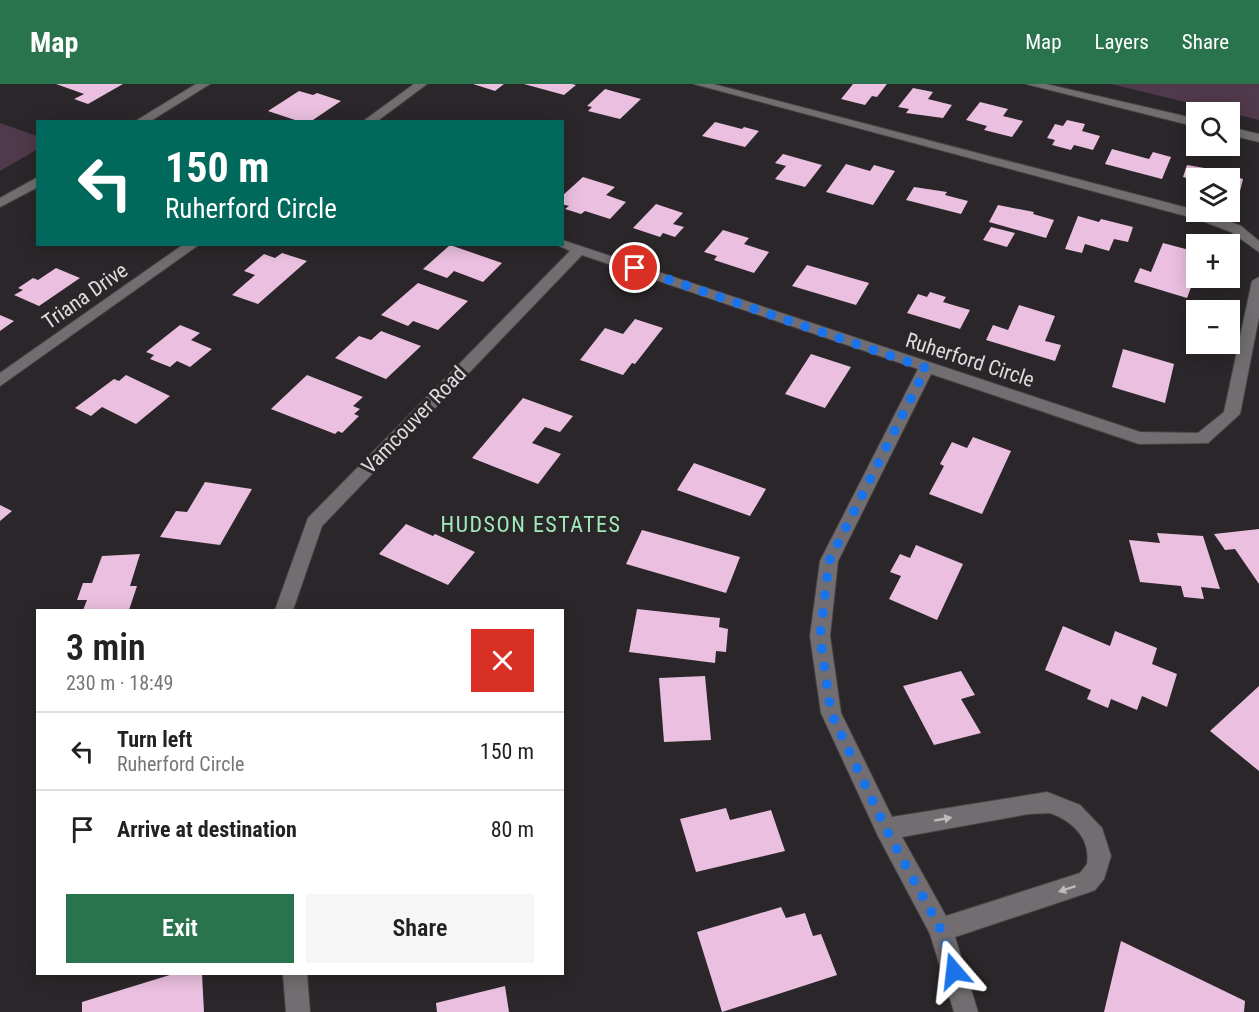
<!DOCTYPE html>
<meta charset="utf-8">
<style>
:root{--surface:#fff;--page:#f6f6f6;--text:#222;--muted:#767676;--line:#e0e0e0;--accent:#29744d}
body{margin:0;font-family:"Roboto Condensed",sans-serif;background:var(--page);color:var(--text);height:100vh;display:flex;flex-direction:column;font-size:22px;white-space:nowrap}
*{box-sizing:border-box;margin:0}
p{font-size:20px;color:var(--muted)}
.icon{flex:none;width:33px;height:33px;fill:none;stroke:currentColor;stroke-width:2;stroke-linecap:round;stroke-linejoin:round}
.map{position:relative;flex:1;overflow:hidden}
.drawer{position:absolute;left:36px;top:525px;width:528px;height:366px;display:flex;flex-direction:column;background:var(--surface);border-radius:0px;box-shadow:0 3px 15px #0003}
.drawer>*{flex:none}
.hud{position:absolute;left:36px;top:36px;width:528px;height:126px;border-radius:0px;box-shadow:0 3px 15px #0003;background:#00695c;color:#fff;overflow:hidden}
.tools{position:absolute;left:1186px;top:18px;display:grid;gap:12px}
.tools a{display:grid;place-items:center;width:54px;height:54px;border-radius:0px;background:var(--surface);box-shadow:0 3px 15px #0003;font-size:30px}
.pin{position:absolute;display:grid;place-items:center;width:51px;height:51px;color:#fff;margin:-26px;border:3px solid #fff;border-radius:50%;box-shadow:0 2px 6px #0007}
.me{position:absolute;width:66px;margin:-33px;rotate:343deg;stroke-linejoin:round;filter:drop-shadow(0 0 4px #0008)}
.turn{display:flex;align-items:center;gap:21px;height:126px;padding:0 30px;font-size:27px}
.turn .icon{width:78px;height:78px;stroke-width:2.5}
.turn b{display:block;font-size:42px;line-height:51px}
.round{display:grid;place-items:center;flex:none;width:63px;height:63px;border-radius:0px;background:var(--page)}
.head{display:flex;align-items:center;justify-content:space-between;height:102px;padding:0 30px}
h1{font-size:36px;font-weight:600;line-height:45px}
.primary-button{display:flex;gap:12px;margin-top:auto;padding:12px 30px}
.primary-button a{flex:1;height:69px;border-radius:0px;background:var(--accent);color:#fff;font-size:24px;font-weight:600;line-height:69px;text-align:center}
.primary-button a+a{background:var(--page);color:var(--text)}
ul{padding:0;list-style:none}
li{display:flex;align-items:center;gap:18px;height:78px;padding:0 30px;border-top:2px solid var(--line)}
li div{flex:1}
li b{display:block;font-size:22px}
li em{font-style:normal}
header{display:flex;align-items:center;gap:36px;box-sizing:border-box;height:84px;padding:0 30px;background:var(--accent);color:#fff}
header strong{font-size:28px}
nav{display:flex;gap:33px;margin-inline-start:auto;font-size:21px}
.map>svg:first-child{display:block}
.green{fill:#50394a}
.building{fill:#eabfdf}
.lines{fill:none;stroke-linecap:round;stroke-linejoin:round}
.street-casing{stroke:#474446;stroke-width:2}
.secondary-casing{stroke:#474446;stroke-width:2}
.street{fill:#716d70;fill-rule:evenodd}
.secondary{fill:#716d70;fill-rule:evenodd}
.oneway{fill:#bdbabc}
.route{stroke:#1a73e8;stroke-width:10;stroke-dasharray:0 18}
.labels{text-anchor:middle;stroke-width:6;stroke-linejoin:round;paint-order:stroke}
.street-label{font-size:21px;fill:#dddbdd;stroke:#2a2629}
.neighbourhood-label{font-size:22px;letter-spacing:1.5px;fill:#a0eab9;stroke:#2a2629}
</style>
<header>
<strong>Map</strong>
<nav><a>Map</a><a>Layers</a><a>Share</a></nav>
</header>
<div class="map">
<svg width="1259" height="928" viewBox="0 0 1259 928">
<rect width="100%" height="100%" fill="#2a2629"/>
<g class="green">
<path d="M1111 0H1259V36Z"/>
<path d="M0 39 37 52 38 65 0 87Z"/>
</g>
<g class="building">
<path d="M56 0H123L88 20 74 15 84 10Z"/>
<path d="M473 0H504L495 7Z"/>
<path d="M524 0H572L576 1 564 11Z"/>
<path d="M853 0H887L877 13 872 12 865 21 841 15Z"/>
<path d="M913 4 933 8 928 15 952 21 943 34 906 29 909 25 898 23Z"/>
<path d="M605 5 641 15 620 35 588 27 592 23 587 22Z"/>
<path d="M299 7 313 11 317 9 341 17 310 38H301L268 27Z"/>
<path d="M980 18 1008 25 1003 32 1023 37 1012 53 984 46 987 42 966 36Z"/>
<path d="M1067 36 1085 40 1082 47 1100 52 1093 66 1074 61 1071 66 1052 61 1055 56 1047 54 1055 40 1063 42Z"/>
<path d="M715 38 742 45 744 43 759 47 745 63 702 52Z"/>
<path d="M1112 65 1149 75 1153 68 1171 73 1162 95 1105 80Z"/>
<path d="M783 70 822 81 805 103 775 95 786 82 775 79Z"/>
<path d="M846 80 870 87 874 81 895 87 873 121 826 108Z"/>
<path d="M1187 81 1222 87V89L1243 95 1240 107 1230 104V94H1197V99H1195V96L1183 93Z"/>
<path d="M583 93 615 103 606 111 626 118 610 135 585 127 581 130 565 125 569 122 562 120V112Z"/>
<path d="M914 103 947 108 945 111 968 117 961 130 906 116Z"/>
<path d="M656 120 683 129 673 140 684 143 675 153 663 149 660 153 633 144Z"/>
<path d="M998 121 1034 128 1033 130 1054 136 1046 154 989 138Z"/>
<path d="M1078 132 1099 138 1101 135 1133 143 1128 158 1114 155 1109 167 1085 160 1082 169 1065 165Z"/>
<path d="M991 143 1015 149 1007 163 983 156Z"/>
<path d="M723 146 749 154 744 160 769 168 754 189 714 176 717 172 704 168Z"/>
<path d="M1163 159 1197 168V193H1195L1187 214 1134 198 1140 184 1151 188Z"/>
<path d="M450 161 502 179 483 198 454 187 447 194 423 185Z"/>
<path d="M282 169 307 177 258 220 232 211 255 191 244 187 264 170 275 174Z"/>
<path d="M807 181 869 199 856 221 792 202Z"/>
<path d="M56 184 80 194 39 222 14 211 23 206 18 204 33 194 38 196Z"/>
<path d="M418 199 468 217 438 246 413 237 408 242 381 231Z"/>
<path d="M930 208 946 213 943 218 970 226 960 245 907 229 918 210 927 213Z"/>
<path d="M1019 221 1055 232 1045 257 1061 261 1055 277 986 256 993 241 1008 246Z"/>
<path d="M0 231 14 237 0 247Z"/>
<path d="M635 235 663 244 635 280 632 279 623 291 580 276 605 244 623 250Z"/>
<path d="M180 241 200 249 191 256 212 265 190 283 177 277 170 283 150 275 154 271 146 268Z"/>
<path d="M381 247 421 262 386 295 335 274 359 252 371 256Z"/>
<path d="M1123 265 1174 280 1165 319 1112 303Z"/>
<path d="M811 270 851 283 825 324 785 310Z"/>
<path d="M126 291 170 312 136 340 102 323 91 332 75 324 114 295 119 297Z"/>
<path d="M307 291 363 313 353 322 360 325 354 330 359 332 342 349 338 347 335 350 271 325Z"/>
<path d="M523 314 573 332 560 348 545 343 532 359 561 370 538 400 472 374Z"/>
<path d="M973 353 1011 367 982 430 929 410 944 382 940 380 952 358 967 364Z"/>
<path d="M694 379 766 405 750 432 677 406Z"/>
<path d="M205 398 252 405 220 461 160 453 176 427 187 428Z"/>
<path d="M0 421 12 427 0 437Z"/>
<path d="M406 440 433 452 435 450 475 468 448 501 379 470Z"/>
<path d="M1259 445V500L1235 465 1225 466 1214 450Z"/>
<path d="M642 446 740 473 726 509 626 480Z"/>
<path d="M1157 449 1203 452 1220 505 1201 503 1204 515 1184 513 1181 502 1140 498 1129 456 1160 459Z"/>
<path d="M916 461 963 480 937 536 889 515 901 492 890 488 900 470 910 474Z"/>
<path d="M140 470 130 502H137L129 526H83L87 516H77L83 499H92L102 472Z"/>
<path d="M637 525 720 534 719 543 728 545 726 568 716 567 715 579 629 568Z"/>
<path d="M1063 542 1110 562 1115 547 1157 564 1152 580 1177 590 1167 623 1142 612 1137 626 1111 615 1108 624 1087 615 1091 606 1045 586Z"/>
<path d="M961 587 975 611 961 615 981 649 934 661 903 602Z"/>
<path d="M705 592 711 656 664 658 659 594Z"/>
<path d="M1259 602V687L1210 647Z"/>
<path d="M726 724 730 736 771 726 785 767 696 788 680 735Z"/>
<path d="M781 823 786 834 805 829 813 852 821 850 837 891 722 928 697 848Z"/>
<path d="M1121 857 1245 917 1244 928H1104Z"/>
<path d="M173 890H202L204 928H82V918Z"/>
<path d="M505 902 509 928H437L436 919Z"/>
</g>
<g class="lines">
<defs>
<g id="street">
<path d="M414 0H427L376 38H362Z"/>
<path d="M694 0H713L1207 129 1241 142 1259 157V168L1231 148 1197 135Z"/>
<path d="M562 156 1140 348 1198 349 1224 328 1252 197 1259 193V233L1240 330 1208 359 1139 360 931 290 838 477 830 552 841 629 892 733 1047 708 1080 721 1102 744 1111 772 1104 795 1095 806 1087 809 955 853 978 928H954L930 850 878 752 821 629 810 552 820 477 918 285 582 171 322 442 293 526H275L308 434 570 167 556 160H562ZM1050 729C1073 737 1091 755 1087 780L1080 789 946 832 902 753 1029 730Z"/>
<path d="M184 160H200L0 302V289Z"/>
<path d="M283 890H307L310 928H286Z"/>
</g>
<g id="secondary">
<path d="M196 0H210L149 38H134Z"/>
<path d="M1026 0H1046L1197 35V43Z"/>
<path d="M1230 43 1259 50V58L1230 51Z"/>
<path d="M38 93V103L0 123V114Z"/>
</g>
</defs>
<use href="#street" class="street-casing"/>
<use href="#secondary" class="secondary-casing"/>
<use href="#street" class="street"/>
<use href="#secondary" class="secondary"/>
</g>
<defs><path id="oneway-solid" d="M-6-.8H1V-3.2L6.5 0L1 3.2V.8H-6Z" transform="scale(1.5)"/></defs>
<g class="oneway">
<use href="#oneway-solid" transform="translate(943 735) rotate(-10)"/>
<use href="#oneway-solid" transform="translate(1067 805) rotate(162)"/>
</g>
<g class="lines">
<path class="route" d="M635 184 926 284 829 477 820 552 831 629 886 745 941 846 954 887"/>
</g>
<g class="labels">
<g class="street-label">
<text transform="translate(85 212) rotate(-35)" y="7">Triana Drive</text>
<text transform="translate(970 276) rotate(18)" y="7">Ruherford Circle</text>
<text transform="translate(414 336) rotate(-46)" y="7">Vamcouver Road</text>
</g>
<g class="neighbourhood-label">
<text x="531" y="448">HUDSON ESTATES</text>
</g>
</g>
</svg>
<div class="tools">
<a><svg class="icon" aria-label="search" viewBox="0 0 24 24"><circle cx="10" cy="10" r="6"/><path d="M15 15l6 6"/></svg></a>
<a><svg class="icon" aria-label="layers" viewBox="0 0 24 24"><path d="M12 4l9 5-9 5-9-5zM3 14l9 5 9-5"/></svg></a>
<a>+</a>
<a>−</a>
</div>
<div class="pin" style="left:635px;top:184px;background:#d93025"><svg class="icon" aria-label="arrive" viewBox="0 0 24 24"><path d="M6 21V4h12l-3 4 3 4H6"/></svg></div>
<svg class="me" style="left:954px;top:887px" viewBox="-20 -20 40 40"><path d="M0-17L14 15 0 8-14 15z" fill="#1a73e8" stroke="#fff" stroke-width="4"/></svg>
<div class="hud">
<div class="turn"><svg class="icon" aria-label="left" viewBox="0 0 24 24"><path d="M17 20v-9H6M10 6l-5 5 5 5"/></svg><div><b>150 m</b>Ruherford Circle</div></div>
</div>
<section class="drawer">
<div class="head"><div><h1>3 min</h1><p>230 m · 18:49</p></div><a class="round" style="background:#d93025;color:#fff"><svg class="icon" aria-label="close" viewBox="0 0 24 24"><path d="M6 6l12 12M18 6L6 18"/></svg></a></div>
<ul>
<li><svg class="icon" aria-label="left" viewBox="0 0 24 24"><path d="M17 20v-9H6M10 6l-5 5 5 5"/></svg><div><b>Turn left</b><p>Ruherford Circle</p></div><em>150 m</em></li>
<li><svg class="icon" aria-label="arrive" viewBox="0 0 24 24"><path d="M6 21V4h12l-3 4 3 4H6"/></svg><div><b>Arrive at destination</b></div><em>80 m</em></li>
</ul>
<div class="primary-button"><a>Exit</a><a>Share</a></div>
</section>
</div>
